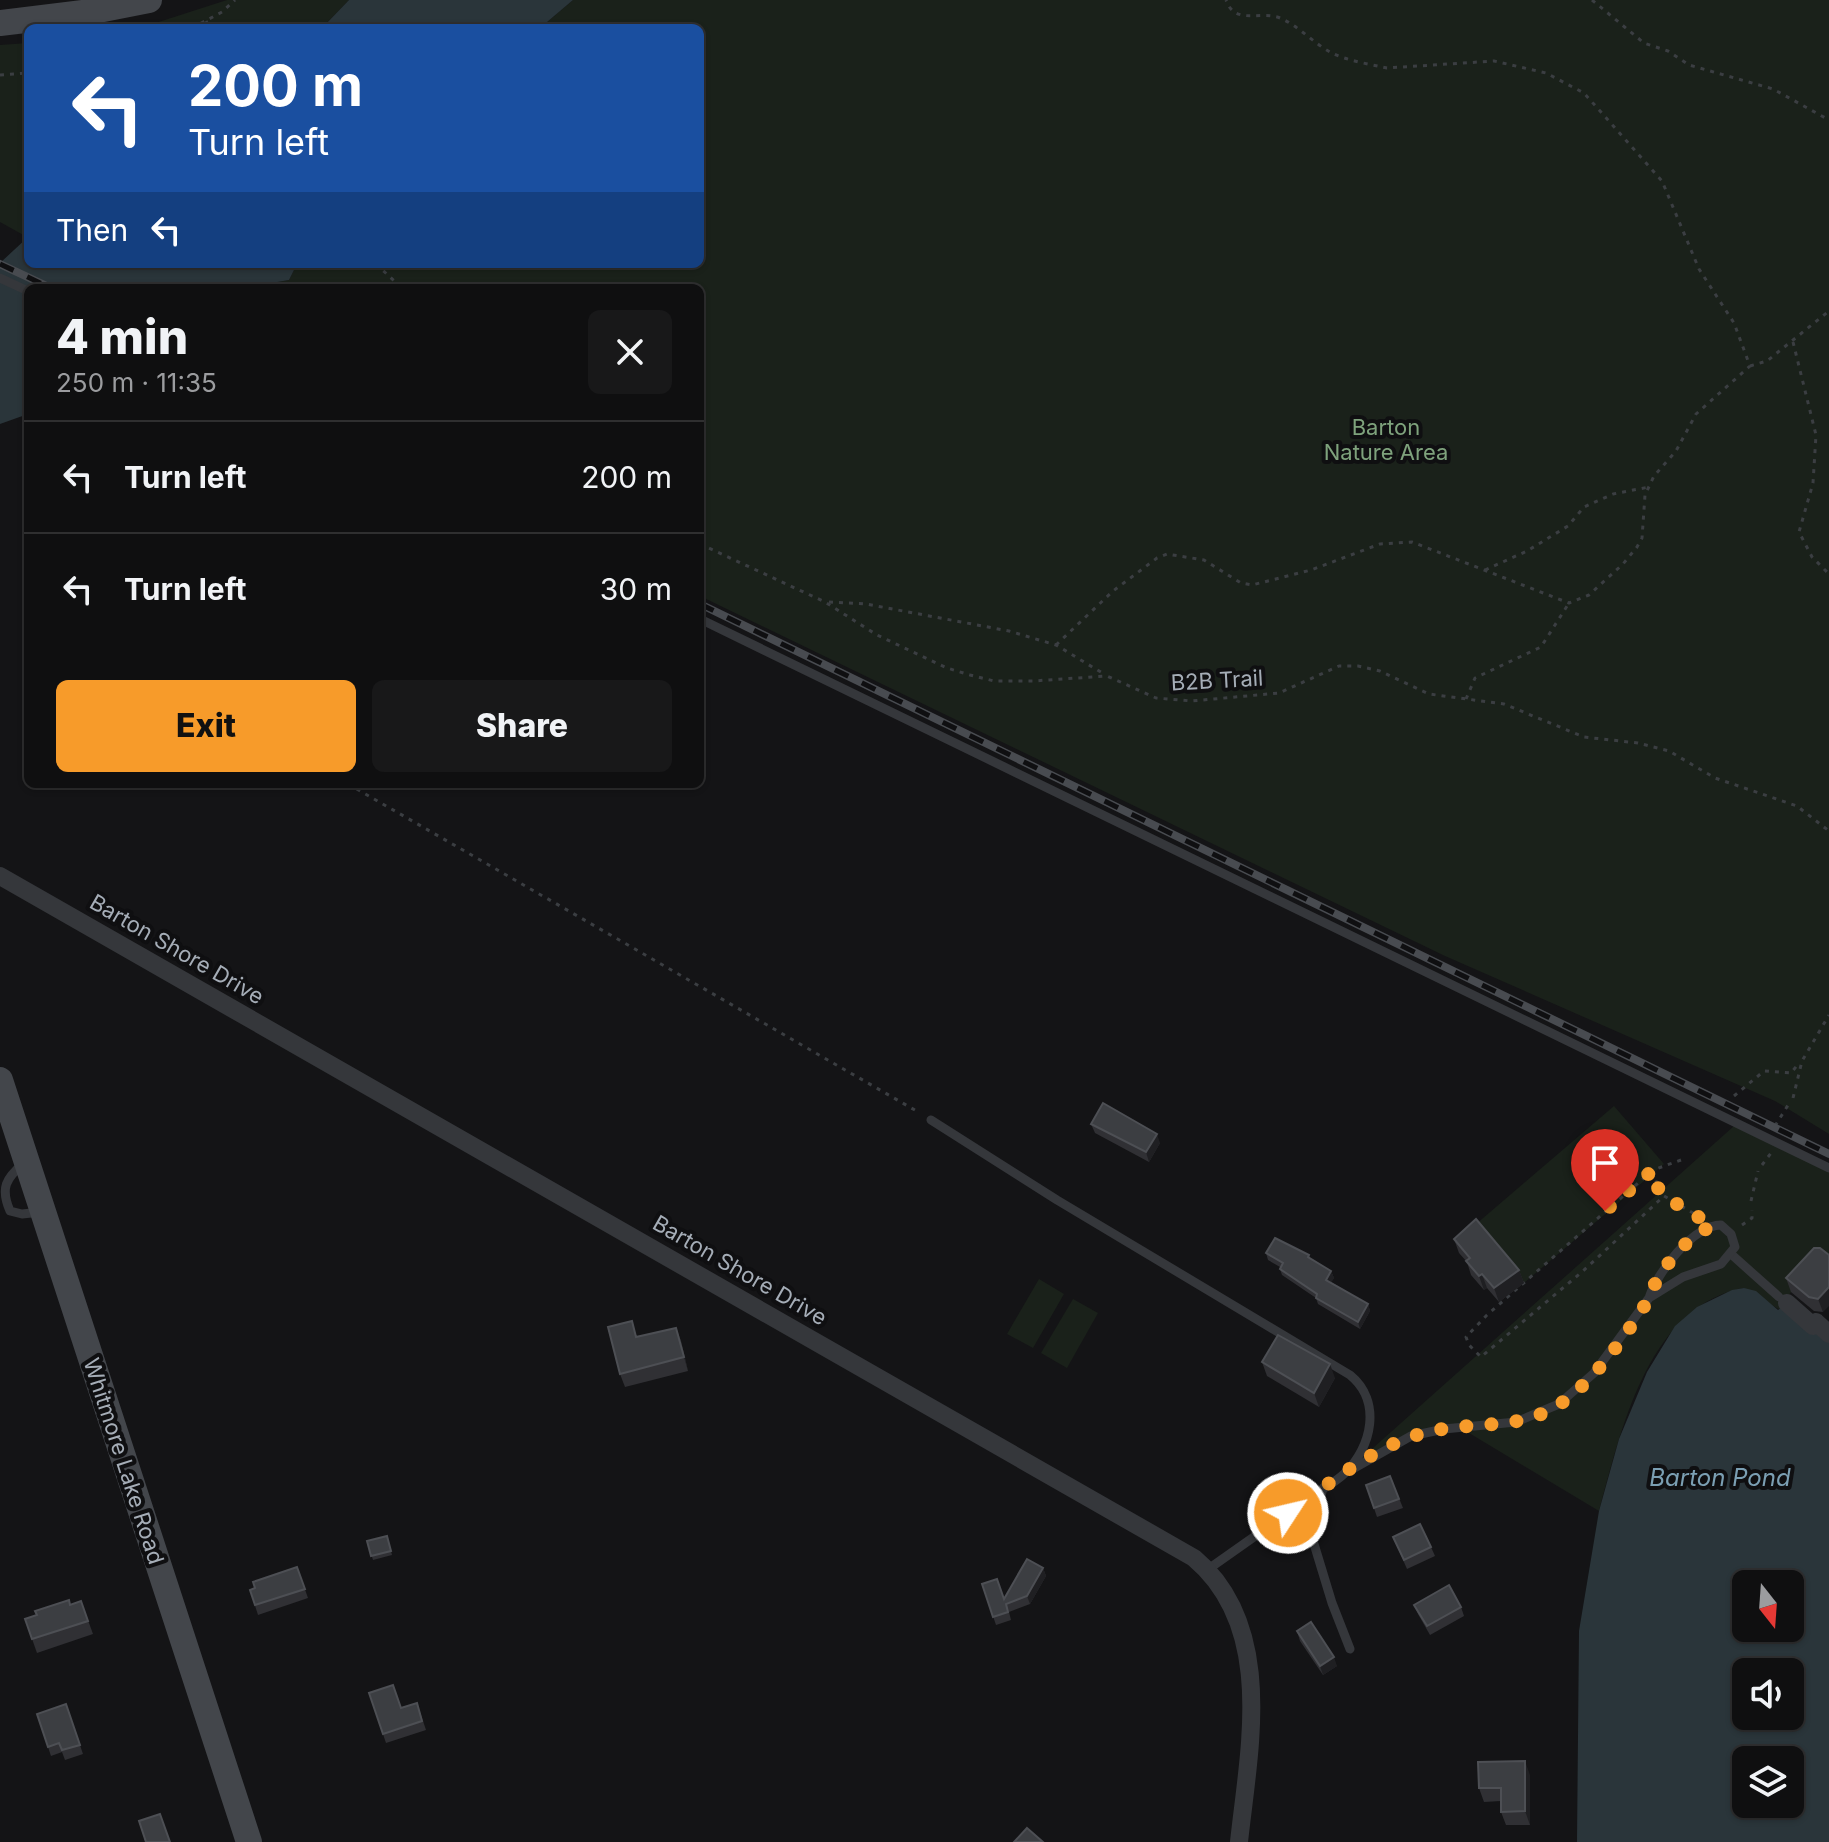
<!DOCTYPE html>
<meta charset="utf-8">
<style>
:root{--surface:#0f0f10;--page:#181819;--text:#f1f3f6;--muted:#9b9c9f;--line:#2f2f30;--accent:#f79b2a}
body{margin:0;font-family:Inter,sans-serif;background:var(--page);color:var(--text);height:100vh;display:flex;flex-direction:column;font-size:30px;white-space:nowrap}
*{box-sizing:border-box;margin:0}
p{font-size:26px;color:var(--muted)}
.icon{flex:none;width:44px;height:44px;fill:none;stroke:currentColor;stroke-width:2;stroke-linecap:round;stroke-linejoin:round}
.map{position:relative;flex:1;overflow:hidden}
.details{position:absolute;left:24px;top:284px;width:680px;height:504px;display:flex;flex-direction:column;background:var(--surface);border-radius:12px;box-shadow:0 2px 6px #0004,0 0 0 2px var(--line)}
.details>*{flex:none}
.top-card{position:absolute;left:24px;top:24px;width:680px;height:244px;border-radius:12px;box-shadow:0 2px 6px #0004,0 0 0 2px var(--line);background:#1a4fa0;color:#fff;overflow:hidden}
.needle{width:52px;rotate:163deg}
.tools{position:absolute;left:1732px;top:1570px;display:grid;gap:16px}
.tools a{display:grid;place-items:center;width:72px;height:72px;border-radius:12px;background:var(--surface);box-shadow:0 2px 6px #0004,0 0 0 2px var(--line);font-size:40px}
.pin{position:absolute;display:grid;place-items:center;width:68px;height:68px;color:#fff;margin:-82px -34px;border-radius:50% 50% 50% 0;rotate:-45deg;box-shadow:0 0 8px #0007}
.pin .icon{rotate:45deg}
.me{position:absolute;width:88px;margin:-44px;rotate:55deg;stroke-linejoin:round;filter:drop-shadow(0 0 6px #0008)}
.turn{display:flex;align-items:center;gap:28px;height:168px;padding:0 32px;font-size:36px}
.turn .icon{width:104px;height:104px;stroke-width:2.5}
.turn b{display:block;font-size:56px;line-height:68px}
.then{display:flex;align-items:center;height:76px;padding:0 32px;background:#0003;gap:16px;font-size:30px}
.round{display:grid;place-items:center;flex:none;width:84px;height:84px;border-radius:12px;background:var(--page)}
.overview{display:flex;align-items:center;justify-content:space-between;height:136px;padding:0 32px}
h1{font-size:48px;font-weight:800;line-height:60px}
.button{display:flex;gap:16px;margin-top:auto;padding:16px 32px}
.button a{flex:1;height:92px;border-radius:12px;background:var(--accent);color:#111;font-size:32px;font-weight:800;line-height:92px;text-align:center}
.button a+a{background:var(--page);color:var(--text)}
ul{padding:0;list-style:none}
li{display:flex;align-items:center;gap:24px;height:112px;padding:0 32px;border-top:2px solid var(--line)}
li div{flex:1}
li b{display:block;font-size:30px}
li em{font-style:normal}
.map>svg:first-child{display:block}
.green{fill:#1a211a}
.water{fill:#2a353a;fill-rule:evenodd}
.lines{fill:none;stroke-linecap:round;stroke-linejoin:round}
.path{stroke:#3b3e42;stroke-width:3;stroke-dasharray:4 6;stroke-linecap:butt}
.lane{stroke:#35373b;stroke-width:9}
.street{stroke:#35373b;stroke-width:18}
.secondary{stroke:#43464b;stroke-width:26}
.rail-casing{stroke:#484b50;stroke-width:8}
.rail{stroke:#0f0f11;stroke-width:5;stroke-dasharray:15;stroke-linecap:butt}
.wall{fill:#303034}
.shaded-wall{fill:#1f1f22}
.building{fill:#3c3e42;stroke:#4d4f54;stroke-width:2}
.route{stroke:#f79b2a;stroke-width:14;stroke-dasharray:0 25.2}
.labels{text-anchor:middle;stroke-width:8;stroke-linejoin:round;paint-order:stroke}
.park-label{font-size:22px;fill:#7ea27c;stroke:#0f0f11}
.street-label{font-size:22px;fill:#a5adb7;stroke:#0f0f11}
.water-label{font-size:24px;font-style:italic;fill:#7b9fb3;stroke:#0f0f11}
</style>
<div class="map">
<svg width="1829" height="1842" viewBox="0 0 1829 1842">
<rect width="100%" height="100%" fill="#141416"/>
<g class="green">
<path d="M227 0H349L322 28H140Z"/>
<path d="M573 0H1829V1134L1775 1101 1445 956 700 596V288H243L289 280 297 264H700V28H540Z"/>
<path d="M28 43V237H27L0 222V45Z"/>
<path d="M1614 1106 1664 1164 1524 1283 1475 1225Z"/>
<path d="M1734 1126 1829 1171V1258C1808 1267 1790 1291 1780 1310L1744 1288 1738 1289C1646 1312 1621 1431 1599 1511L1459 1427 1428 1431 1345 1473Z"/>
<path d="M1039 1279 1064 1294 1033 1348 1007 1334Z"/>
<path d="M1073 1299 1098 1313 1067 1368 1041 1353Z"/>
</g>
<g class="water">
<path d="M349 0H573L540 28H322Z"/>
<path d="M28 237V264H297L289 280 243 288H28V414L0 424V263Z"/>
<path d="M1744 1288 1756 1291 1778 1310 1788 1302 1829 1334V1842H1577L1579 1631 1599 1511 1619 1439 1647 1372 1675 1326 1697 1307 1732 1290ZM1746 1584H1790V1628H1746ZM1746 1672H1790V1716H1746ZM1746 1760H1790V1804H1746Z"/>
</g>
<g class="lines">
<g class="path">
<path d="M1592 0 1644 43 1668 51 1689 65 1773 89 1829 120"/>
<path d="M206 21 210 28"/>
<path d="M192 28 222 12 235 0"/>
<path d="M0 75 28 73"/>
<path d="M376 264 402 288"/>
<path d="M1793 342 1816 435 1813 483 1799 532 1812 557 1829 574"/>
<path d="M1750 366 1767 361 1829 311"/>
<path d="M700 544 825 602 877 635 947 668 970 675 994 681H1033L1107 676 1156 698 1192 701 1279 693 1339 666H1358L1380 671 1429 694 1504 704 1584 737 1638 743 1669 751 1715 778 1797 806 1829 831"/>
<path d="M1485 570 1527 551 1568 526 1584 507 1613 494 1649 487"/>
<path d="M829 602 866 604 1009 631 1056 645 1104 674"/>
<path d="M1056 645 1113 591 1157 558 1167 554 1204 560 1241 583 1252 585 1311 570 1380 544 1412 542 1569 603 1589 595 1623 564 1637 547 1642 538 1645 495 1654 476 1676 451 1696 414 1750 366 1734 323 1699 269 1662 181 1584 93 1546 73 1494 61 1387 68C1369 64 1348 61 1332 53 1314 44 1299 26 1280 18 1260 10 1235 26 1226 0"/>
<path d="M1466 699 1475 678 1541 647 1569 603"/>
<path d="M348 784 920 1113"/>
<path d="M1734 1096 1764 1071 1791 1073 1799 1063"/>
<path d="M1793 1098 1802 1061 1829 1015"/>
<path d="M1775 1126 1790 1102"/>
<path d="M1681 1160 1653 1170 1487 1315 1466 1337 1469 1345 1481 1357 1583 1271 1664 1196 1700 1217"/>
<path d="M1762 1165 1771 1153"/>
<path d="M1653 1171 1659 1191 1664 1196"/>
<path d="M1751 1201 1758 1171"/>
<path d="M1742 1225 1752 1218V1210"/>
</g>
<g class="lane">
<path d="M0 278 28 291"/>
<path d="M700 619 1829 1168"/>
<path d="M931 1120 1057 1200 1350 1375C1382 1401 1372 1447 1345 1473 1335 1483 1320 1490 1309 1498 1275 1522 1241 1546 1207 1570"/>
<path d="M24 1163C6 1178 0 1188 10 1211L22 1214 41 1212"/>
<path d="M1731 1254 1779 1297"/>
<path d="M1349 1471 1411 1436 1444 1429 1516 1422 1559 1404 1594 1373 1649 1298 1683 1277 1721 1264 1735 1247 1731 1234 1721 1225C1692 1226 1657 1273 1649 1298"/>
<path d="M1274 1525 1295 1526 1311 1534 1332 1603 1350 1649"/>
<path d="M1311 1534 1323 1488"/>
</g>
<g class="street">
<path d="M0 876 1194 1558C1276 1627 1249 1749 1239 1842"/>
<path d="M1787 1303 1813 1326 1816 1322 1829 1334"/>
</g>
<g class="secondary">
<path d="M0 23 83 13 149 0"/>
<path d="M0 1080 249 1842"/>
</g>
<defs>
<g id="rail">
<path d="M0 264 51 288"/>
<path d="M700 604 1829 1154"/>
</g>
</defs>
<use href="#rail" class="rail-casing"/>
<use href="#rail" class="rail"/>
</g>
<g class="wall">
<path d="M1091 1124 1160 1143 1149 1162 1095 1133Z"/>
<path d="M1454 1239 1519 1270 1524 1283 1499 1302 1487 1288 1484 1290 1471 1275 1467 1262 1459 1253Z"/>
<path d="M1814 1248 1823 1312 1814 1311 1791 1292 1786 1278Z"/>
<path d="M1266 1253 1309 1255 1310 1259 1331 1271 1334 1278 1331 1282 1368 1304 1370 1311 1360 1329 1318 1304 1316 1298 1282 1275 1280 1269V1267L1268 1260Z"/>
<path d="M676 1328 681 1341 688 1371 625 1387 620 1374 638 1337Z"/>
<path d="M1262 1362 1335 1378 1319 1407 1267 1376Z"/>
<path d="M1390 1476 1403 1508 1377 1517 1366 1485Z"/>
<path d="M387 1536 392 1555 373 1560 367 1541Z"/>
<path d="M1393 1537 1431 1547 1435 1556 1407 1569Z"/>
<path d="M297 1567 308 1598 258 1615 250 1590Z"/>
<path d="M1043 1568 1046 1576 1030 1604 1009 1612 1011 1620 996 1625 982 1584 1004 1598Z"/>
<path d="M81 1601 93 1634 37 1653 25 1619Z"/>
<path d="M1414 1605 1461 1607 1464 1616 1430 1635 1418 1614Z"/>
<path d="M1297 1631 1337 1666 1323 1675 1300 1641Z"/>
<path d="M369 1693 401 1708 417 1703 426 1730 386 1743Z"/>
<path d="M66 1704 83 1754 65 1760 62 1752 51 1756 37 1714Z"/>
<path d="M1530 1775V1825H1506L1501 1812V1801L1484 1802 1479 1788Z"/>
</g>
<g class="shaded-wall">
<path d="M1157 1134 1160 1143 1149 1162 1146 1152Z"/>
<path d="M1519 1270 1524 1283 1499 1302 1494 1288Z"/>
<path d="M1331 1271 1334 1278 1329 1286 1326 1280Z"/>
<path d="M1482 1274 1487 1288 1484 1290 1479 1276Z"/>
<path d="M1829 1287V1306L1823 1312 1818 1299Z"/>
<path d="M1368 1304 1370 1311 1360 1329 1358 1322Z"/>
<path d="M676 1328 681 1341 688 1371 684 1357Z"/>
<path d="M1330 1364 1335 1378 1319 1407 1314 1393Z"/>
<path d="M1043 1568 1046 1576 1030 1604 1027 1596Z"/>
<path d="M1334 1657 1337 1666 1323 1675 1320 1666Z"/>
<path d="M1525 1761 1530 1775V1825L1525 1811Z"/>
</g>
<g class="building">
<path d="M1103 1103 1157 1134 1146 1152 1091 1124Z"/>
<path d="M1476 1219 1519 1270 1494 1288 1482 1274 1479 1276 1473 1269 1466 1261 1470 1258 1454 1239Z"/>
<path d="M1275 1238 1309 1255 1308 1257 1331 1271 1326 1280 1368 1304 1358 1322 1316 1298 1317 1294 1280 1269 1283 1263 1266 1253Z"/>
<path d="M1814 1248H1820L1829 1255V1287L1818 1299 1809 1297 1786 1278Z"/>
<path d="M632 1321 636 1337 676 1328 684 1357 620 1374 608 1327Z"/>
<path d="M1278 1335 1330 1364 1314 1393 1262 1362Z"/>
<path d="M1390 1476 1399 1499 1374 1508 1366 1485Z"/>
<path d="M1420 1524 1431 1547 1404 1560 1393 1537Z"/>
<path d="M387 1536 391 1551 371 1556 367 1541Z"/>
<path d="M1027 1559 1043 1568 1027 1596 1006 1604 1008 1612 993 1617 982 1584 997 1579 1004 1599Z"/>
<path d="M297 1567 305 1589 255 1605 250 1590 255 1588 253 1582Z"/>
<path d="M1449 1585 1461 1607 1427 1626 1414 1605Z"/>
<path d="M69 1600 70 1605 81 1601 88 1621 32 1639 25 1619 37 1615 35 1611Z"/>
<path d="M1311 1622 1334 1657 1320 1666 1297 1631Z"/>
<path d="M393 1685 401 1708 417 1703 422 1721 383 1734 369 1693Z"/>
<path d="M66 1704 80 1745 62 1750 59 1743 48 1747 37 1714Z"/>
<path d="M1525 1761V1811L1501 1812V1788H1479L1478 1762Z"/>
<path d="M160 1814 170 1842H146L139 1821Z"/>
<path d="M1027 1828 1043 1842H1014Z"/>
</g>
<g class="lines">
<path class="route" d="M1288 1513C1329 1484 1374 1446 1424 1433 1470 1420 1519 1432 1560 1404 1596 1379 1623 1339 1647 1302 1652 1294 1654 1283 1660 1275 1672 1257 1692 1233 1713 1226L1664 1196 1659 1191 1653 1170 1605 1211"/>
</g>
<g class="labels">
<g class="park-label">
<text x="1386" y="435">Barton<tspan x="1386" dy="25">Nature Area</tspan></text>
</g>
<g class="street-label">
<text transform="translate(1217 680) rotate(-3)" y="8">B2B Trail</text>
<text transform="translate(177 949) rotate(30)" y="8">Barton Shore Drive</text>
<text transform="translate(740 1270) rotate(30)" y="8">Barton Shore Drive</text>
<text transform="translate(124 1461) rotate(72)" y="8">Whitmore Lake Road</text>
</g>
<g class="water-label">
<text x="1720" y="1486">Barton Pond</text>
</g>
</g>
</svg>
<div class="tools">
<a><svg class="needle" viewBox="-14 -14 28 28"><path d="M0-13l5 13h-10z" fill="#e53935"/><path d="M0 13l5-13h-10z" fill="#9b9c9f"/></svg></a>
<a><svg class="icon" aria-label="sound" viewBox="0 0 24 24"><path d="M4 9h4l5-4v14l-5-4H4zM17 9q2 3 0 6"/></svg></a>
<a><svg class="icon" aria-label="layers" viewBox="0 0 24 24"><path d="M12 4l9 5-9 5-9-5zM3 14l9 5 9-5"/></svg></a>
</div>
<div class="pin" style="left:1605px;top:1211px;background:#d93025"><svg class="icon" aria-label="arrive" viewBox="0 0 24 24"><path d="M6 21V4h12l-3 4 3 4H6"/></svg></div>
<svg class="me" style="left:1288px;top:1513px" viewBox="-20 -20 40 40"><circle r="17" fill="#f79b2a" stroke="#fff" stroke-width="3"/><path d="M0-11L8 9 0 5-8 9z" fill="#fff"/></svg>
<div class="top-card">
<div class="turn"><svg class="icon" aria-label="left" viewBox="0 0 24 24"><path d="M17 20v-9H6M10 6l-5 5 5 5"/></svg><div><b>200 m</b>Turn left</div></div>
<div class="then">Then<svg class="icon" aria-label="left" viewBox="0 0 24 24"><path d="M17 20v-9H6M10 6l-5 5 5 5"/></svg></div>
</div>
<section class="details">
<div class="overview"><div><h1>4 min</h1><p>250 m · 11:35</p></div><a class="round"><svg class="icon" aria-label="close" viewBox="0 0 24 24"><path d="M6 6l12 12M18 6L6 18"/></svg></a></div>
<ul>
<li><svg class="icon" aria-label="left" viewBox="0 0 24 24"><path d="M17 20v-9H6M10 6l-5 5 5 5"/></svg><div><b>Turn left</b></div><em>200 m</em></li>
<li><svg class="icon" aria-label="left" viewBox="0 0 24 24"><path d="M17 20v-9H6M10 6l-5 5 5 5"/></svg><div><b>Turn left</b></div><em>30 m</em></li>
</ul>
<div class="button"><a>Exit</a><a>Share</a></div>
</section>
</div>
